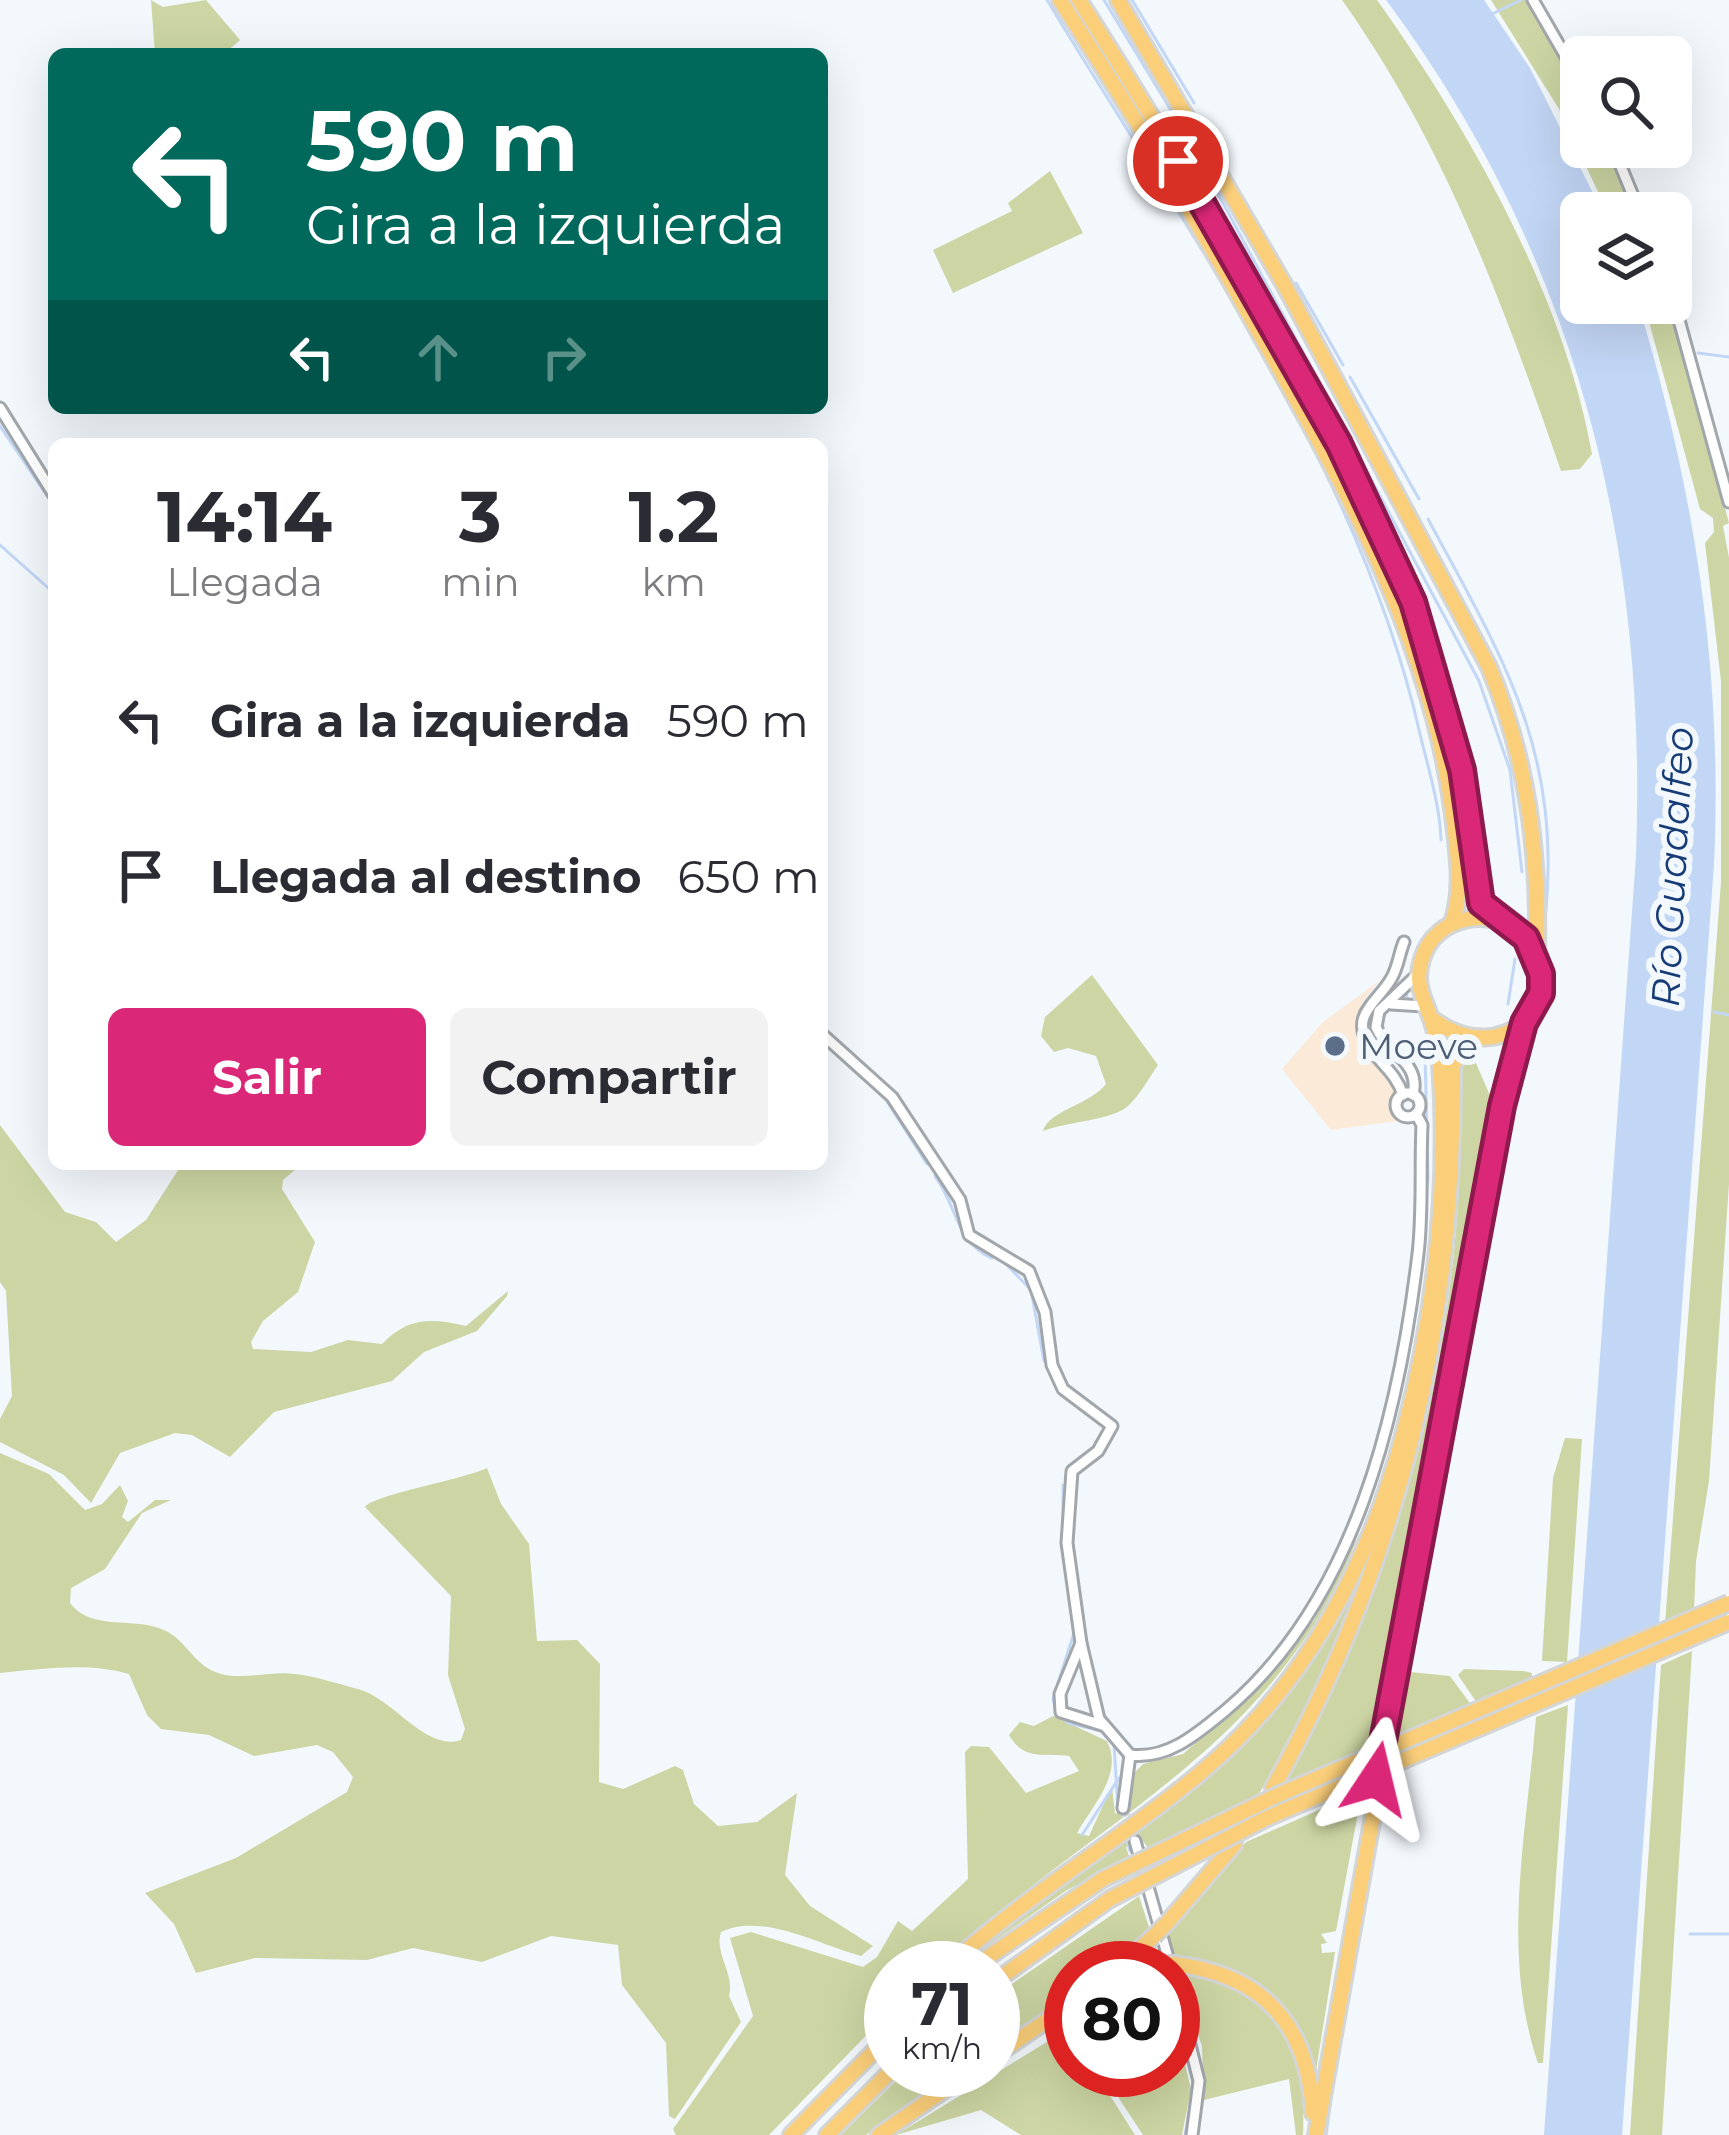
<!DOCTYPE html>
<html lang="es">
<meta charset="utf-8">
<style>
:root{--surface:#fff;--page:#f2f2f3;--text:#2b2b33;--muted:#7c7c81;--accent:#db2777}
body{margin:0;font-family:Montserrat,sans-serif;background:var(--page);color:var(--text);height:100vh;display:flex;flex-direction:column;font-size:45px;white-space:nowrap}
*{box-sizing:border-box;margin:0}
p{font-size:39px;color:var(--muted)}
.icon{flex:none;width:66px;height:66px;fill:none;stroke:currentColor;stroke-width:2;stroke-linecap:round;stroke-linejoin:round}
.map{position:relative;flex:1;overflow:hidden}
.drawer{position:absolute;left:48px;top:438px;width:780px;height:732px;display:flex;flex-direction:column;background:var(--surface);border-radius:18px;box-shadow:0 12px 48px #0002}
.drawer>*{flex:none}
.guide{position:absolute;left:48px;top:48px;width:780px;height:366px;border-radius:18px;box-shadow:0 12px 48px #0002;background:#00695c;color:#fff;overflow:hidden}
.fabs{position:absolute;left:1560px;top:36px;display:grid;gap:24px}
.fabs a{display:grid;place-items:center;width:132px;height:132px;border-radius:18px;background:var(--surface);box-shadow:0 12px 48px #0002;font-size:60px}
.speed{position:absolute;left:864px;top:1941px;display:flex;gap:24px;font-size:60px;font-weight:700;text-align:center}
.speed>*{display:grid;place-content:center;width:156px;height:156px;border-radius:50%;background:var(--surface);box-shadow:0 12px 48px #0002;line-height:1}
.speed small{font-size:30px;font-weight:400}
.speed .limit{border:18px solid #d22;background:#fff;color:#111}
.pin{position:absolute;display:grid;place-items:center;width:102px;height:102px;color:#fff;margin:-51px;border:6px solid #fff;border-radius:50%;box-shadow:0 3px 12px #0007}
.me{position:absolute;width:132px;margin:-66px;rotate:10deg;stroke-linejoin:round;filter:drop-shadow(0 0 9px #0008)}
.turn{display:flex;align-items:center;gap:42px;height:252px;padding:0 60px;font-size:54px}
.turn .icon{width:156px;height:156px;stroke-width:2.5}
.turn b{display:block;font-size:84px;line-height:102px}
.lanes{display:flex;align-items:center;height:114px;padding:0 60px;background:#0003;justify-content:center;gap:60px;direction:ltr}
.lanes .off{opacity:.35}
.eta{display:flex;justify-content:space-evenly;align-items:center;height:204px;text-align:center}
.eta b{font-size:72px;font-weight:700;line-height:84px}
.button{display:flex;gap:24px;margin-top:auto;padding:24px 60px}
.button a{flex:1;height:138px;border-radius:18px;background:var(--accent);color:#fff;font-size:48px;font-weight:700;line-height:138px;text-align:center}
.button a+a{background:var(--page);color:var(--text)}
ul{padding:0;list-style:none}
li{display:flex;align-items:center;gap:36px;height:156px;padding:0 60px}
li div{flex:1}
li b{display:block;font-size:45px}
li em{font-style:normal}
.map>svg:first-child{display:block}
.commercial{fill:#fcead9}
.green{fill:#ccd5a3}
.water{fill:#c2d6f5}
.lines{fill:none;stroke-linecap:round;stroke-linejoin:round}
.stream{stroke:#c2d6f5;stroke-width:3}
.minor-tunnel{stroke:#d1d6da;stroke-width:9;stroke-dasharray:9 4.5;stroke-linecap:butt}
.minor-casing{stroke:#a2a7ac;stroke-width:15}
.highway-casing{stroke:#d4d5d5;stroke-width:20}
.minor{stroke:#fff;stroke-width:9}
.highway{stroke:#fbcf7a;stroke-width:14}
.highway-bridge-casing{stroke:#d4d5d5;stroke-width:20;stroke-linecap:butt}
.highway-bridge{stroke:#fbcf7a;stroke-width:14}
.route-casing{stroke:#8e194d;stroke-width:30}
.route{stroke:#db2777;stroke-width:21}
.service-dot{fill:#5c6f8a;stroke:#f3f8fd;stroke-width:4.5}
.labels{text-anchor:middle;stroke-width:12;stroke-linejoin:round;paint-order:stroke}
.service-label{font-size:36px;fill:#4e5e75;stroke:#f3f8fd;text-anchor:start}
.water-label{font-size:39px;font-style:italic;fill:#163b77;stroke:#f3f8fd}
</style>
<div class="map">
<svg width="1729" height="2135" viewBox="0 0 1729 2135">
<rect width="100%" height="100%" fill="#f3f8fd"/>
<path class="commercial" d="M1379 981 1361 1004 1360 1035 1399 1090 1391 1104 1398 1121 1331 1130 1282 1069 1323 1022Z"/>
<g class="green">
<path d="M151 0 163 7 206 0 240 40 224 54H155Z"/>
<path d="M1342 0H1377C1469 129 1564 296 1592 454L1580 469 1561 471C1503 304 1445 145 1342 0Z"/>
<path d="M1491 0H1529L1581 90V147H1609L1637 213H1608L1559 109Z"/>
<path d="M1050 171 1083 233 953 293 933 250 1012 211 1008 203Z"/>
<path d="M1644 303H1670L1729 523 1723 526 1729 558V1183L1709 1481 1696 1561 1694 1612 1665 1624 1721 882V681L1705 543 1714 532 1713 518 1700 509Z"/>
<path d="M1092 975 1158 1065C1149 1078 1140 1095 1128 1106 1113 1120 1066 1122 1043 1131 1048 1111 1091 1104 1106 1084L1096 1056 1068 1048 1054 1052 1041 1036 1045 1017Z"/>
<path d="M1472 1054 1492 1100 1487 1140 1374 1748 1282 1787C1407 1566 1469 1322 1460 1068L1463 1057Z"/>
<path d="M0 1125 65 1212 96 1222 116 1242 146 1220 182 1164H302L283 1180 282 1189 315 1242 298 1292 263 1321 251 1342 253 1349 311 1352 348 1340 382 1344C408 1317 431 1318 466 1326L508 1291 507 1296 477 1331 424 1352 392 1381 274 1412 230 1457 192 1435 175 1433 120 1453 91 1503 64 1475 0 1442V1419L12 1396 6 1291 0 1282Z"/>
<path d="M1565 1438 1582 1439 1567 1662 1542 1661 1553 1478Z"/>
<path d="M0 1453 49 1474 85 1510 102 1504 120 1485 128 1501 122 1517 128 1522 155 1500H171L142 1513 105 1569 71 1588 70 1603C92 1632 133 1616 164 1630 187 1640 193 1666 221 1674 245 1680 270 1671 295 1674 316 1676 337 1684 358 1689 393 1698 426 1752 461 1740L465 1729 448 1675 451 1596 365 1507C373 1495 461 1480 487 1468L501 1504 529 1544 537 1641 577 1640 600 1664 599 1782 623 1789 675 1766 683 1770 694 1804 718 1826 757 1822 797 1793 785 1875 810 1906 873 1946 861 1956C819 1945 762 1912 721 1932 714 1954 735 1973 729 1996L741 2022 675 2119 669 2116 666 2043 622 1985 618 1945 551 1936 482 1962 413 1948 367 1960 255 1958 196 1973 174 1924 145 1893 236 1858 347 1792 353 1777 333 1752 317 1745 254 1756 209 1735 161 1729 147 1715 129 1674C87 1662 43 1669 0 1673Z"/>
<path d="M1359 1534C1275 1753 1092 1819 934 1968H891V2010L769 2135H676L673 2129 753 2016 730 1938 751 1932 863 1967 877 1957 898 1921 912 1931 968 1879 965 1752 971 1746 989 1747 1026 1793 1079 1771 1069 1756C1043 1753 1024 1761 1009 1735L1020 1722 1034 1726 1053 1716 1107 1741C1124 1774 1092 1806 1077 1833L1089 1836 1112 1786 1115 1814 1130 1805 1131 1776 1143 1764 1183 1754 1269 1678 1314 1620Z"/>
<path d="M1365 1569 1331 1657 1258 1796 1148 1848 1140 1837 1126 1847 1130 1859 1067 1890 955 1968C1044 1888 1154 1833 1239 1749 1293 1695 1328 1635 1365 1569Z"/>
<path d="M1692 1651 1662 2135H1630L1661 1665Z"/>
<path d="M1464 1669 1524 1671 1532 1673V1680L1477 1703 1458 1675Z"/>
<path d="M1410 1672 1450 1676 1472 1706 1395 1739Z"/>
<path d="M1568 1705 1543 2063H1538C1500 1953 1527 1830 1536 1717Z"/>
<path d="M1362 1791 1336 1931 1321 1934 1327 1943 1321 1944 1322 1953 1335 1952 1316 2071C1295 2005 1244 1959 1172 1957L1168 1935 1246 1842Z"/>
<path d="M1139 1896 1149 1927 1106 1968H1071V1995L993 2047V1997Z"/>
<path d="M1175 1971C1273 1988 1307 2038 1303 2135H1296L1289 2079 1204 2100 1202 2046Z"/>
<path d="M1173 2014 1191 2089 1182 2135H1143L1103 2074 1104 2086 1135 2135H1021L981 2110 896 2135 1071 2027V2070H1173Z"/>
<path d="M907 2070H958L866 2135H841Z"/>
</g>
<path class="water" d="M1386 0H1484L1530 68 1603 213H1581V303H1638C1694 488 1723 670 1714 864L1622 2135H1544L1636 856C1648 543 1575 254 1386 0Z"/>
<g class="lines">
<g class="stream">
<path d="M1047 0C1185 229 1361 470 1420 734 1428 768 1440 805 1441 840"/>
<path d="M1104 0 1192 145 1479 681 1510 770 1522 872"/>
<path d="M1132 0 1194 103"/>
<path d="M1490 15 1521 0"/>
<path d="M1296 283 1343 365"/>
<path d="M1698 353 1729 357"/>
<path d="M1350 377 1419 499"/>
<path d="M0 426 54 506"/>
<path d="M1428 519C1502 657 1560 747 1546 911"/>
<path d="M0 545 54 593"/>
<path d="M1406 994 1407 996"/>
<path d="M1508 1004 1515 959"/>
<path d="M1714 1012 1729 1015"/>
<path d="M822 1042 867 1080"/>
<path d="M883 1095 927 1164"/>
<path d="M935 1176C957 1205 955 1242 992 1258"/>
<path d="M1006 1264 1031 1290 1044 1361"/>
<path d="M1416 1301 1428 1177 1425 1054"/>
<path d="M1400 1390 1405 1364"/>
<path d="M1063 1485V1532"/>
<path d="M1063 1548 1074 1633 1053 1699 1056 1712 1068 1723 1102 1731 1114 1744 1118 1810"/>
<path d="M1315 1612 1358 1528 1387 1440"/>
<path d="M1410 1664 1506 1128"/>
<path d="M1276 1666 1310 1621"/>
<path d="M1397 1722 1407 1675"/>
<path d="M1170 1756 1215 1726 1270 1673"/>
<path d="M1082 1835 1119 1778"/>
<path d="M1126 1836 1130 1851"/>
<path d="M1145 1897 1151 1918"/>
<path d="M1690 1934H1729"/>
<path d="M1173 2004 1194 2086 1185 2135"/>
<path d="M1326 2135 1338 2048"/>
</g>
<path class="minor-tunnel" d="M1123 1808 1135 1841"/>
<defs>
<g id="minor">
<path d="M1533 0 1581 83"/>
<path d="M1613 147 1640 213"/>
<path d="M1671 291 1729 502"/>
<path d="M0 408 54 495"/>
<path d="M1391 1004 1424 1006"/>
<path d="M822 1034 892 1097 960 1200 969 1235 1029 1271 1045 1312 1052 1365 1063 1389 1112 1426 1098 1451 1072 1471 1067 1543 1081 1643 1099 1719 1130 1755"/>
<circle cx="1408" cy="1105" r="12"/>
<path d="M1403 1095C1396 1073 1381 1065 1370 1047 1349 1015 1377 1003 1391 979 1398 968 1399 954 1404 942"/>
<path d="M1413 1095C1421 1061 1387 1054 1376 1027L1379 1011 1418 974"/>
<path d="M1081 1643 1060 1694 1061 1712 1105 1726"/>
<path d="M1130 1755C1168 1760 1198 1733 1226 1710 1355 1601 1399 1414 1418 1254 1423 1212 1420 1168 1422 1125L1416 1114"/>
<path d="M1123 1808 1130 1755"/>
<path d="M1135 1841 1171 1968"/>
<path d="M1173 1976 1199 2081 1192 2135"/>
</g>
<g id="highway">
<path d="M1060 0C1131 110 1198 222 1261 336 1346 488 1431 640 1453 815 1457 852 1464 888 1452 923"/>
<path d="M1079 0C1151 113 1220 229 1285 346 1383 524 1459 679 1475 885L1481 903 1494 918"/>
<path d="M1118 0 1285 286 1489 667C1528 761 1539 851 1537 953"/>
<path d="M1273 1788C1401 1558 1455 1326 1453 1064L1471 1041"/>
<path d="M1167 1923 1234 1845"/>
<path d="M1173 1964C1263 1974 1308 2024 1313 2113"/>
<path d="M946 1968C1025 1896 1116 1843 1198 1775 1305 1687 1369 1565 1404 1432 1432 1325 1446 1211 1442 1100 1441 1075 1440 1043 1431 1019 1424 998 1414 984 1422 959 1435 915 1493 905 1524 936 1578 992 1506 1076 1431 1018"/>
<path d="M972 1968 1103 1879"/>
<path d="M1118 1968 1154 1936"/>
<path d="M993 1983 1110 1899"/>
<path d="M993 2057 1071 2004"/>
<path d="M791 2135 891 2034"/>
<path d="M827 2135 892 2070"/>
<path d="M879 2135 973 2070"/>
<path d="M1316 2135 1485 1189 1524 1023"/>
</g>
</defs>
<use href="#minor" class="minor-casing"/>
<use href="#highway" class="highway-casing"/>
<use href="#minor" class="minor"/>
<use href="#highway" class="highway"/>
<defs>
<g id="highway-bridge">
<path d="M1103 1879 1278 1795 1729 1603"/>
<path d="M1110 1899 1267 1818 1729 1622"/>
<path d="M1154 1936 1167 1923"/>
<path d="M1159 1965 1173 1964"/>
</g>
</defs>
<use href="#highway-bridge" class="highway-bridge-casing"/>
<use href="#highway-bridge" class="highway-bridge"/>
</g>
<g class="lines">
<defs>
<path id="route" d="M1178 161 1339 444 1413 602 1462 770 1481 903 1526 938 1541 974V993L1524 1023 1502 1106 1376 1779"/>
</defs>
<use href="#route" class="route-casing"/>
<use href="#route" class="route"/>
</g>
<circle class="service-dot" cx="1335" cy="1046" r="12"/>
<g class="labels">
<g class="service-label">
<text x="1359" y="1059">Moeve</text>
</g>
<g class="water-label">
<text transform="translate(1672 867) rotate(-87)" y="14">Río Guadalfeo</text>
</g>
</g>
</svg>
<div class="fabs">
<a><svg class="icon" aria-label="search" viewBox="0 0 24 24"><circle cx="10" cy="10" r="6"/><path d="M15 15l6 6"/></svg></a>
<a><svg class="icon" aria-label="layers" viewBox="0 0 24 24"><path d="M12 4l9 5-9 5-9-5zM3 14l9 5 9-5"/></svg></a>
</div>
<div class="speed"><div>71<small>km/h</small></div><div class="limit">80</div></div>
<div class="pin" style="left:1178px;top:161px;background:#d93025"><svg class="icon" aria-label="arrive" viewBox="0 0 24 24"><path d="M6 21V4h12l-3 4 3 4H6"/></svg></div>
<svg class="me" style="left:1376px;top:1779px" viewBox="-20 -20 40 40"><path d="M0-17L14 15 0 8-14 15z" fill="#db2777" stroke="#fff" stroke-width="4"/></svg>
<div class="guide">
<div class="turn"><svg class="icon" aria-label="left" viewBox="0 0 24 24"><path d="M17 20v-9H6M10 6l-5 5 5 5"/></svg><div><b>590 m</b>Gira a la izquierda</div></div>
<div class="lanes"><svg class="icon" aria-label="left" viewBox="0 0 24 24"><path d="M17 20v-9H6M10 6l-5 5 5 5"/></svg><svg class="icon off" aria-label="ahead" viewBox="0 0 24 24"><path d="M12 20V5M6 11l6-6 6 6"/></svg><svg class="icon off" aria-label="right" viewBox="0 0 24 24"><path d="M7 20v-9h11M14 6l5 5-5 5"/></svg></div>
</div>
<section class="drawer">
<div class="eta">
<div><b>14:14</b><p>Llegada</p></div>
<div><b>3</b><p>min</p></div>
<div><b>1.2</b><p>km</p></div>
</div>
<ul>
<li><svg class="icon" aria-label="left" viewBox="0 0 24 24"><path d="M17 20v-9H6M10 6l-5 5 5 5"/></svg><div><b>Gira a la izquierda</b></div><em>590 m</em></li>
<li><svg class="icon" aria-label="arrive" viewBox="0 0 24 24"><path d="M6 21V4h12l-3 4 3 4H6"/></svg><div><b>Llegada al destino</b></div><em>650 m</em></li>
</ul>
<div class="button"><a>Salir</a><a>Compartir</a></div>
</section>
</div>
